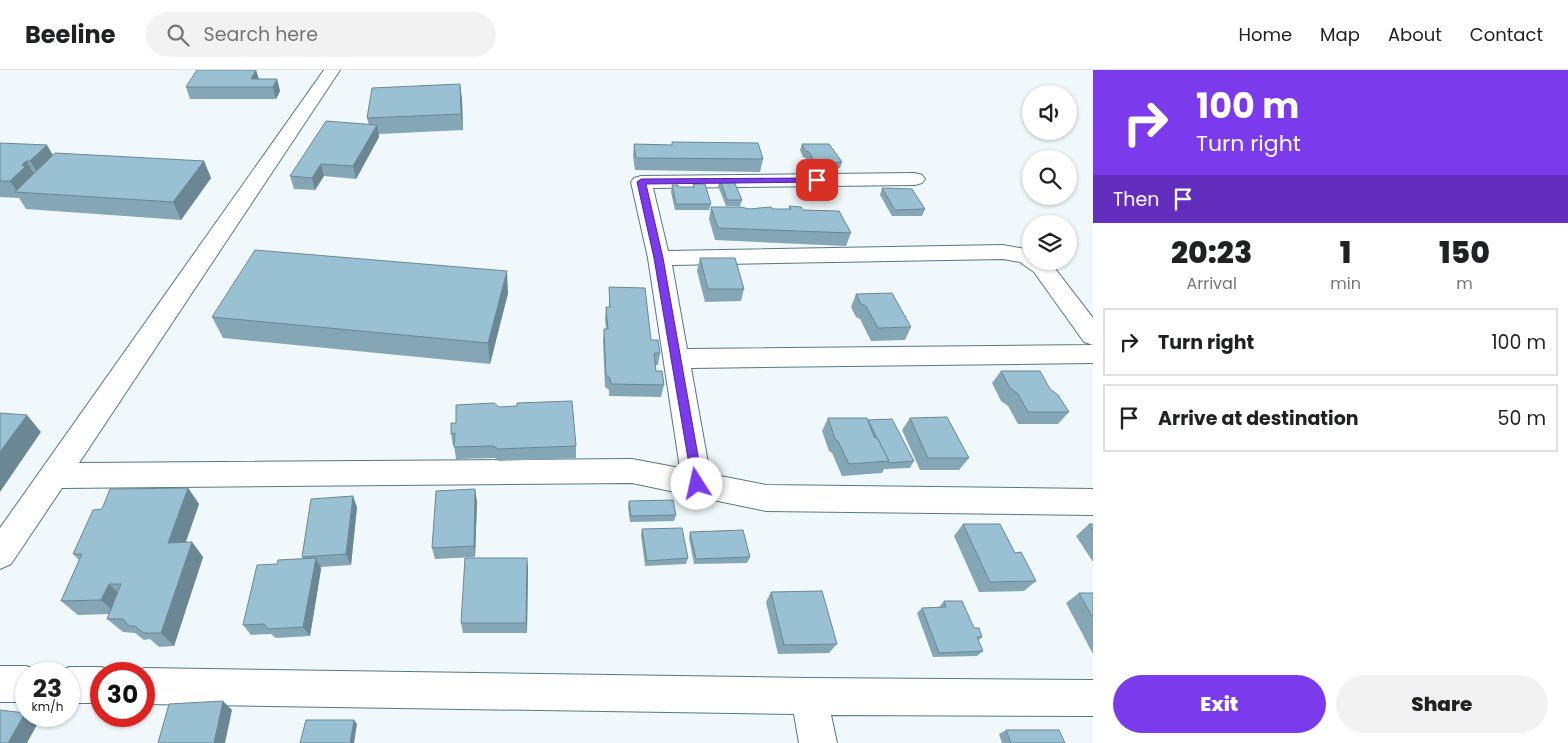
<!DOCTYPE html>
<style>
:root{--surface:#fff;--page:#f2f2f2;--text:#202124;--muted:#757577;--line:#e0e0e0;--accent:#7c3aed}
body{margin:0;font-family:Poppins,sans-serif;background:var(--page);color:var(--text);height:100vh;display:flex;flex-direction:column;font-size:19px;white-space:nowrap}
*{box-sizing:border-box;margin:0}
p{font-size:16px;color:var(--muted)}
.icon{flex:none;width:28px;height:28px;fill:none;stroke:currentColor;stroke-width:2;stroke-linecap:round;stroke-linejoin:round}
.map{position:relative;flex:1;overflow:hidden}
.panel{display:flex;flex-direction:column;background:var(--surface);width:475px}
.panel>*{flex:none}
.banner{background:#7c3aed;color:#fff;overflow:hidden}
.tools{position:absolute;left:1022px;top:15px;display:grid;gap:10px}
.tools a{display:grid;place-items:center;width:55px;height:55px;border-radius:50%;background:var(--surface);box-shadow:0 1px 4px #0004;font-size:25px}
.speed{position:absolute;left:15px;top:592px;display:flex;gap:10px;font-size:25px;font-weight:700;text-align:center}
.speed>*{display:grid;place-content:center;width:65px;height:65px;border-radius:50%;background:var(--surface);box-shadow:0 1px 4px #0004;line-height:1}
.speed small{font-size:12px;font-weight:400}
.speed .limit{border:8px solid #d22;background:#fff;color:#111}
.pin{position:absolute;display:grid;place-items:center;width:42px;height:42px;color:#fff;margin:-21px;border-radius:10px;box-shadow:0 2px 8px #0006}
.me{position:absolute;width:55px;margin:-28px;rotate:350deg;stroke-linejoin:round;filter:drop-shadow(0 0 4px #0008)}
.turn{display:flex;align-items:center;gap:18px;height:105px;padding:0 20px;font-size:22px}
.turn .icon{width:65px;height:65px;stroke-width:2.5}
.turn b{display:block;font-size:35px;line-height:42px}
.then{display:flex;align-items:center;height:48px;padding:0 20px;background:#0003;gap:10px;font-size:19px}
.eta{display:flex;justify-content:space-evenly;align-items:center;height:85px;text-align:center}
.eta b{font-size:30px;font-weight:800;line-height:35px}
.action{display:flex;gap:10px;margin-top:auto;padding:10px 20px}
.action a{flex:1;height:58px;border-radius:30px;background:var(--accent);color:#fff;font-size:20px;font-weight:800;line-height:58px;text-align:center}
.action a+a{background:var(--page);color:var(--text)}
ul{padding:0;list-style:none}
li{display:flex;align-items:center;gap:15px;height:68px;margin:0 10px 8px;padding:0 10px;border:2px solid var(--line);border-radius:0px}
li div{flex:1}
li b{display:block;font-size:19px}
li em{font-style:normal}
header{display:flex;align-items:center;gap:30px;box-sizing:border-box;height:70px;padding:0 25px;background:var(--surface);border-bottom:1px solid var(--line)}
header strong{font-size:24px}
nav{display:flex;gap:28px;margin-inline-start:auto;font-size:18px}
.search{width:350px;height:45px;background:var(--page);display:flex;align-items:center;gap:12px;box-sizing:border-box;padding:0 18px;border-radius:28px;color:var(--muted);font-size:19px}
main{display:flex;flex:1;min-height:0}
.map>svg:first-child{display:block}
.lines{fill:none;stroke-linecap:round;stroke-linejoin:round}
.minor-casing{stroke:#537889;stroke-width:2}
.minor{fill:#fff;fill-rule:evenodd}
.wall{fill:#84a6b5}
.shaded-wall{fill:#6b8794}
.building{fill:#99c1d3;stroke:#6b8794}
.route{fill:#7c3aed;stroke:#51269a}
</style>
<header>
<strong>Beeline</strong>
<div class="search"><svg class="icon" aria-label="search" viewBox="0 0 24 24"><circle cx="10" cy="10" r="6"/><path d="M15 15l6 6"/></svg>Search here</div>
<nav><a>Home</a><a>Map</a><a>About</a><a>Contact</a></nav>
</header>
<main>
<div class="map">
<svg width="1093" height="673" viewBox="0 0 1093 673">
<rect width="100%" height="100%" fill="#f0f8fb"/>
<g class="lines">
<defs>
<g id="minor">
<path d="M324 0H340L79 393 632 389 680 398 648 188 631 112 634 108 641 106 915 103 922 105 925 109 922 113 915 115 653 118 668 181 1003 175 1031 180V191L1050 192 1093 248V293L691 298 710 404 766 415 1093 419V445L766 441 632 413 62 418 11 494 0 499V458ZM1003 189 1020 192 1034 202 1084 272 1093 275 687 279 672 195Z"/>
<path d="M0 596H26L39 601 40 604H26V632H0Z"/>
<path d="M69 597H101L114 602 115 604H101V633H69V604H55Z"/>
<path d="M144 598 809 608 1093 610V646L831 645 837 673H799L794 644 144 634V604H131Z"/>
</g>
</defs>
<use href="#minor" class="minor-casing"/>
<use href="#minor" class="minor"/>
</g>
<g class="wall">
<path d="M259 9H277L280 21 276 29H190L186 17Z"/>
<path d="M460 14 462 30 463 60 379 64V67L356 109 324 106 315 120 294 119 290 106 369 55 367 48Z"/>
<path d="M672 72 763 89 760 102 635 100 633 86 634 74 672 75Z"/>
<path d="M0 73 53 85 204 91 211 108 181 150 26 139 19 128 0 127Z"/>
<path d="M802 74 842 92 840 98 813 99 807 89 803 87 800 80Z"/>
<path d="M720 109 742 130 740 136H726L718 116Z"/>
<path d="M693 114 711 134 709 140H675L671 122 672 115 678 117H693Z"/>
<path d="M882 118 925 139 922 146H892L880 125Z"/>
<path d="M789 136 803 140 851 163 846 176 715 170 709 149 711 137 749 139H789Z"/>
<path d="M700 188 744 219 741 231 705 232 697 201Z"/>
<path d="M609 217 660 283 658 295H656V301L664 315 661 327 609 326V320L605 317 603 272 604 259H606L605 249 606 237H609Z"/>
<path d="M508 223 490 294 223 268 212 247Z"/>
<path d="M856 224 911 257 905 270 871 271 860 249 856 247 851 237Z"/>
<path d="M1001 301 1050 319 1069 342 1058 354H1018L1008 336 1001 331 992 313Z"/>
<path d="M499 337 576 376V388L499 391 495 388 456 389 454 375 453 376 451 364 456 353Z"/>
<path d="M828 348 868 350 914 391 910 398 885 399V398L882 403 842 406 832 383 829 381 822 361Z"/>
<path d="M910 348 969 388 959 400H920L902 360Z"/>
<path d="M188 418 199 434 186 472H192L203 487 174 576 159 577 150 569 144 570 135 563 123 562 107 549 109 544 78 545 61 531 79 490 73 484 102 439Z"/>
<path d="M477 431 475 487 435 489 432 478Z"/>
<path d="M629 431 676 445 674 451 630 452 628 437Z"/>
<path d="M357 437 351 495 321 497V499L310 566 276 568 271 564 251 565 243 555 277 494 303 489 302 487Z"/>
<path d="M963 454 1015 483 1036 511 1024 521 979 522 954 466Z"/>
<path d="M1089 454H1093V492L1076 466Z"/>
<path d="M642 459 688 488 686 494 645 496 641 465Z"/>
<path d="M690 462 750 487 747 493 694 494 689 468Z"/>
<path d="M528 498 527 563H463L461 553Z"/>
<path d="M771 522 837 574 829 583 778 584 766 532Z"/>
<path d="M1079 523H1093V584L1066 533Z"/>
<path d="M944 531 974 558 982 567 978 571 983 581 977 586 933 587 917 543 922 538 939 537Z"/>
<path d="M1006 660 1065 673H1002L999 664Z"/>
</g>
<g class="shaded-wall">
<path d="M256 0 260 12 251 9Z"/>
<path d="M277 9 280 21 276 29 273 17Z"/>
<path d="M460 14 462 30 463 60 461 44Z"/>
<path d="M377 55 379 67 356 109 353 96Z"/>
<path d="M47 75 57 92 41 108 30 91Z"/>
<path d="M26 91 37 108 17 122 10 111Z"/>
<path d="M204 91 211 108 181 150 173 132Z"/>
<path d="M321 94 324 106 315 120 312 108Z"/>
<path d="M507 201 508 223 490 294 488 273Z"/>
<path d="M27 345 41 362 0 422V382Z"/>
<path d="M188 418 199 434 180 488 168 473Z"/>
<path d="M475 419 477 431 475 487 474 476Z"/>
<path d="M353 426 357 437 351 495 346 484Z"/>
<path d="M192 472 203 487 174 576 161 563Z"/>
<path d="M316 488 321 499 310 566 303 557Z"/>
<path d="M527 488 528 498 527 563 526 553Z"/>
<path d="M109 514 124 528 117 544 101 530Z"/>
<path d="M223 631 232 640 225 673H214Z"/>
<path d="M25 643 26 644V646H31L39 651 27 673H8Z"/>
<path d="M354 650 357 654 354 673H350Z"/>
</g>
<g class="building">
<path d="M197 0H256L251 9H277L273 17H186Z"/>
<path d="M460 14 461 44 367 48 372 18Z"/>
<path d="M326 51 377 55 353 96 321 94 312 108 290 106Z"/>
<path d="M672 72 758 73 763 89 636 88 634 74 672 75Z"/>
<path d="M0 73 47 75 30 91H26L22 95 25 97 10 111H0Z"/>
<path d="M802 74H829L842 92 815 93 809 82 805 81Z"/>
<path d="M55 83 204 91 173 132 15 122Z"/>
<path d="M720 109H733L742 130H727Z"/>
<path d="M693 114H705L711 134H676L672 115H678V117H694Z"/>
<path d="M882 118 912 119 925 139 895 140Z"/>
<path d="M789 136 801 137 803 140 839 141 851 163 718 158 711 137H741L749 139 770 137 774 139H791Z"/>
<path d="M255 180 507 201 488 273 212 247Z"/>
<path d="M700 188H735L744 219H708Z"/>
<path d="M609 217 645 218 651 270H658L660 283H654L656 301H662L664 315 611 314 610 308 606 305 604 259H608L606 237H610Z"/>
<path d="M892 223 911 257 878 258 866 236 861 234 856 224Z"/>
<path d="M1001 301H1040L1050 319 1058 325 1069 342H1028L1018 324 1010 318Z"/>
<path d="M572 331 576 376 498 379 493 376 454 377 455 363 451 364V353H456V335L494 333 499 337 517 336V333Z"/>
<path d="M0 343 27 345 0 382Z"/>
<path d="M947 347 969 388H928L910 348Z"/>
<path d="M828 348H867L874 367 878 369 889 391 849 394 838 371 835 369Z"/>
<path d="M892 349 914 391 889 393 888 391H889L878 369 877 368 868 350Z"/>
<path d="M188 418 168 473 192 472 161 563H144L135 556H129L123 549H107L121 514H109L101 530 61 531 82 484H73L93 440 102 439 110 419Z"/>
<path d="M475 419 474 476 432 478 436 421Z"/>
<path d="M353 426 346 484 302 487 311 429Z"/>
<path d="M673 430 676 445 631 446 629 431Z"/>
<path d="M963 454H1000L1015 483 1021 482 1036 511 990 512Z"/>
<path d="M1089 454H1093V461Z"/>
<path d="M682 458 688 488 647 491 642 459Z"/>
<path d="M743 460 750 487 696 489 690 462Z"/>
<path d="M316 488 303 557 268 559 264 554 243 555 257 495 277 494 278 490Z"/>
<path d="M465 488H527L526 553H461Z"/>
<path d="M822 521 837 574 784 575 771 522Z"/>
<path d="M1079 523H1093V548Z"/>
<path d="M944 531H962L974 558H979L982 567H977L983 581 939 583 922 538 946 537Z"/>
<path d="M223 631 214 673H158L169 634Z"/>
<path d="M0 640 25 643 8 673H0Z"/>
<path d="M306 650H354L350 673H300Z"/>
<path d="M1006 660H1059L1065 673H1011Z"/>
</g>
<path class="route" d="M817 108H820V112L646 114 663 188 703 414 702 418 697 419 693 418 654 188 637 112 641 109Z"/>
</svg>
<div class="tools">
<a><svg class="icon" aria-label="sound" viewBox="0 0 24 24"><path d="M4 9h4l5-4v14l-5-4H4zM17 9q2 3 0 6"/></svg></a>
<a><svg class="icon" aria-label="search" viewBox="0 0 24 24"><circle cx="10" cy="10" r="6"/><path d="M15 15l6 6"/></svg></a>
<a><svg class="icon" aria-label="layers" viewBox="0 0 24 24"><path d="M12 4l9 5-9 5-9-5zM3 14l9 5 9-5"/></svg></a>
</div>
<div class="speed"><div>23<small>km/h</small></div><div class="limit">30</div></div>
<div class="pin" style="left:817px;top:110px;background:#d93025"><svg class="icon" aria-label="arrive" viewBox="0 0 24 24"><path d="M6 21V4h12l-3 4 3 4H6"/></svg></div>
<svg class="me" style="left:697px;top:414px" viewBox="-20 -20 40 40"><circle r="19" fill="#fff"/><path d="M0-13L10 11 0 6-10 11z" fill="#7c3aed"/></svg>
</div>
<section class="panel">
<div class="banner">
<div class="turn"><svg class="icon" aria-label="right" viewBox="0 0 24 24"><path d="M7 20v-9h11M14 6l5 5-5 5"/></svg><div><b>100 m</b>Turn right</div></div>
<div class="then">Then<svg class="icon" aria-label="arrive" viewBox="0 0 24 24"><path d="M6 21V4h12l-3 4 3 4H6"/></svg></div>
</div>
<div class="eta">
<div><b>20:23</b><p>Arrival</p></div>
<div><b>1</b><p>min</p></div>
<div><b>150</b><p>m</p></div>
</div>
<ul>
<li><svg class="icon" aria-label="right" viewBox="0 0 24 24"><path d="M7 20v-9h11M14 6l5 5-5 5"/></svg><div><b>Turn right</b></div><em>100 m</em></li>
<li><svg class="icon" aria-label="arrive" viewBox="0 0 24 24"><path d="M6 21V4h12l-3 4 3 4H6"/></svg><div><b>Arrive at destination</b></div><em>50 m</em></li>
</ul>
<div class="action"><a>Exit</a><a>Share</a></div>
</section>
</main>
